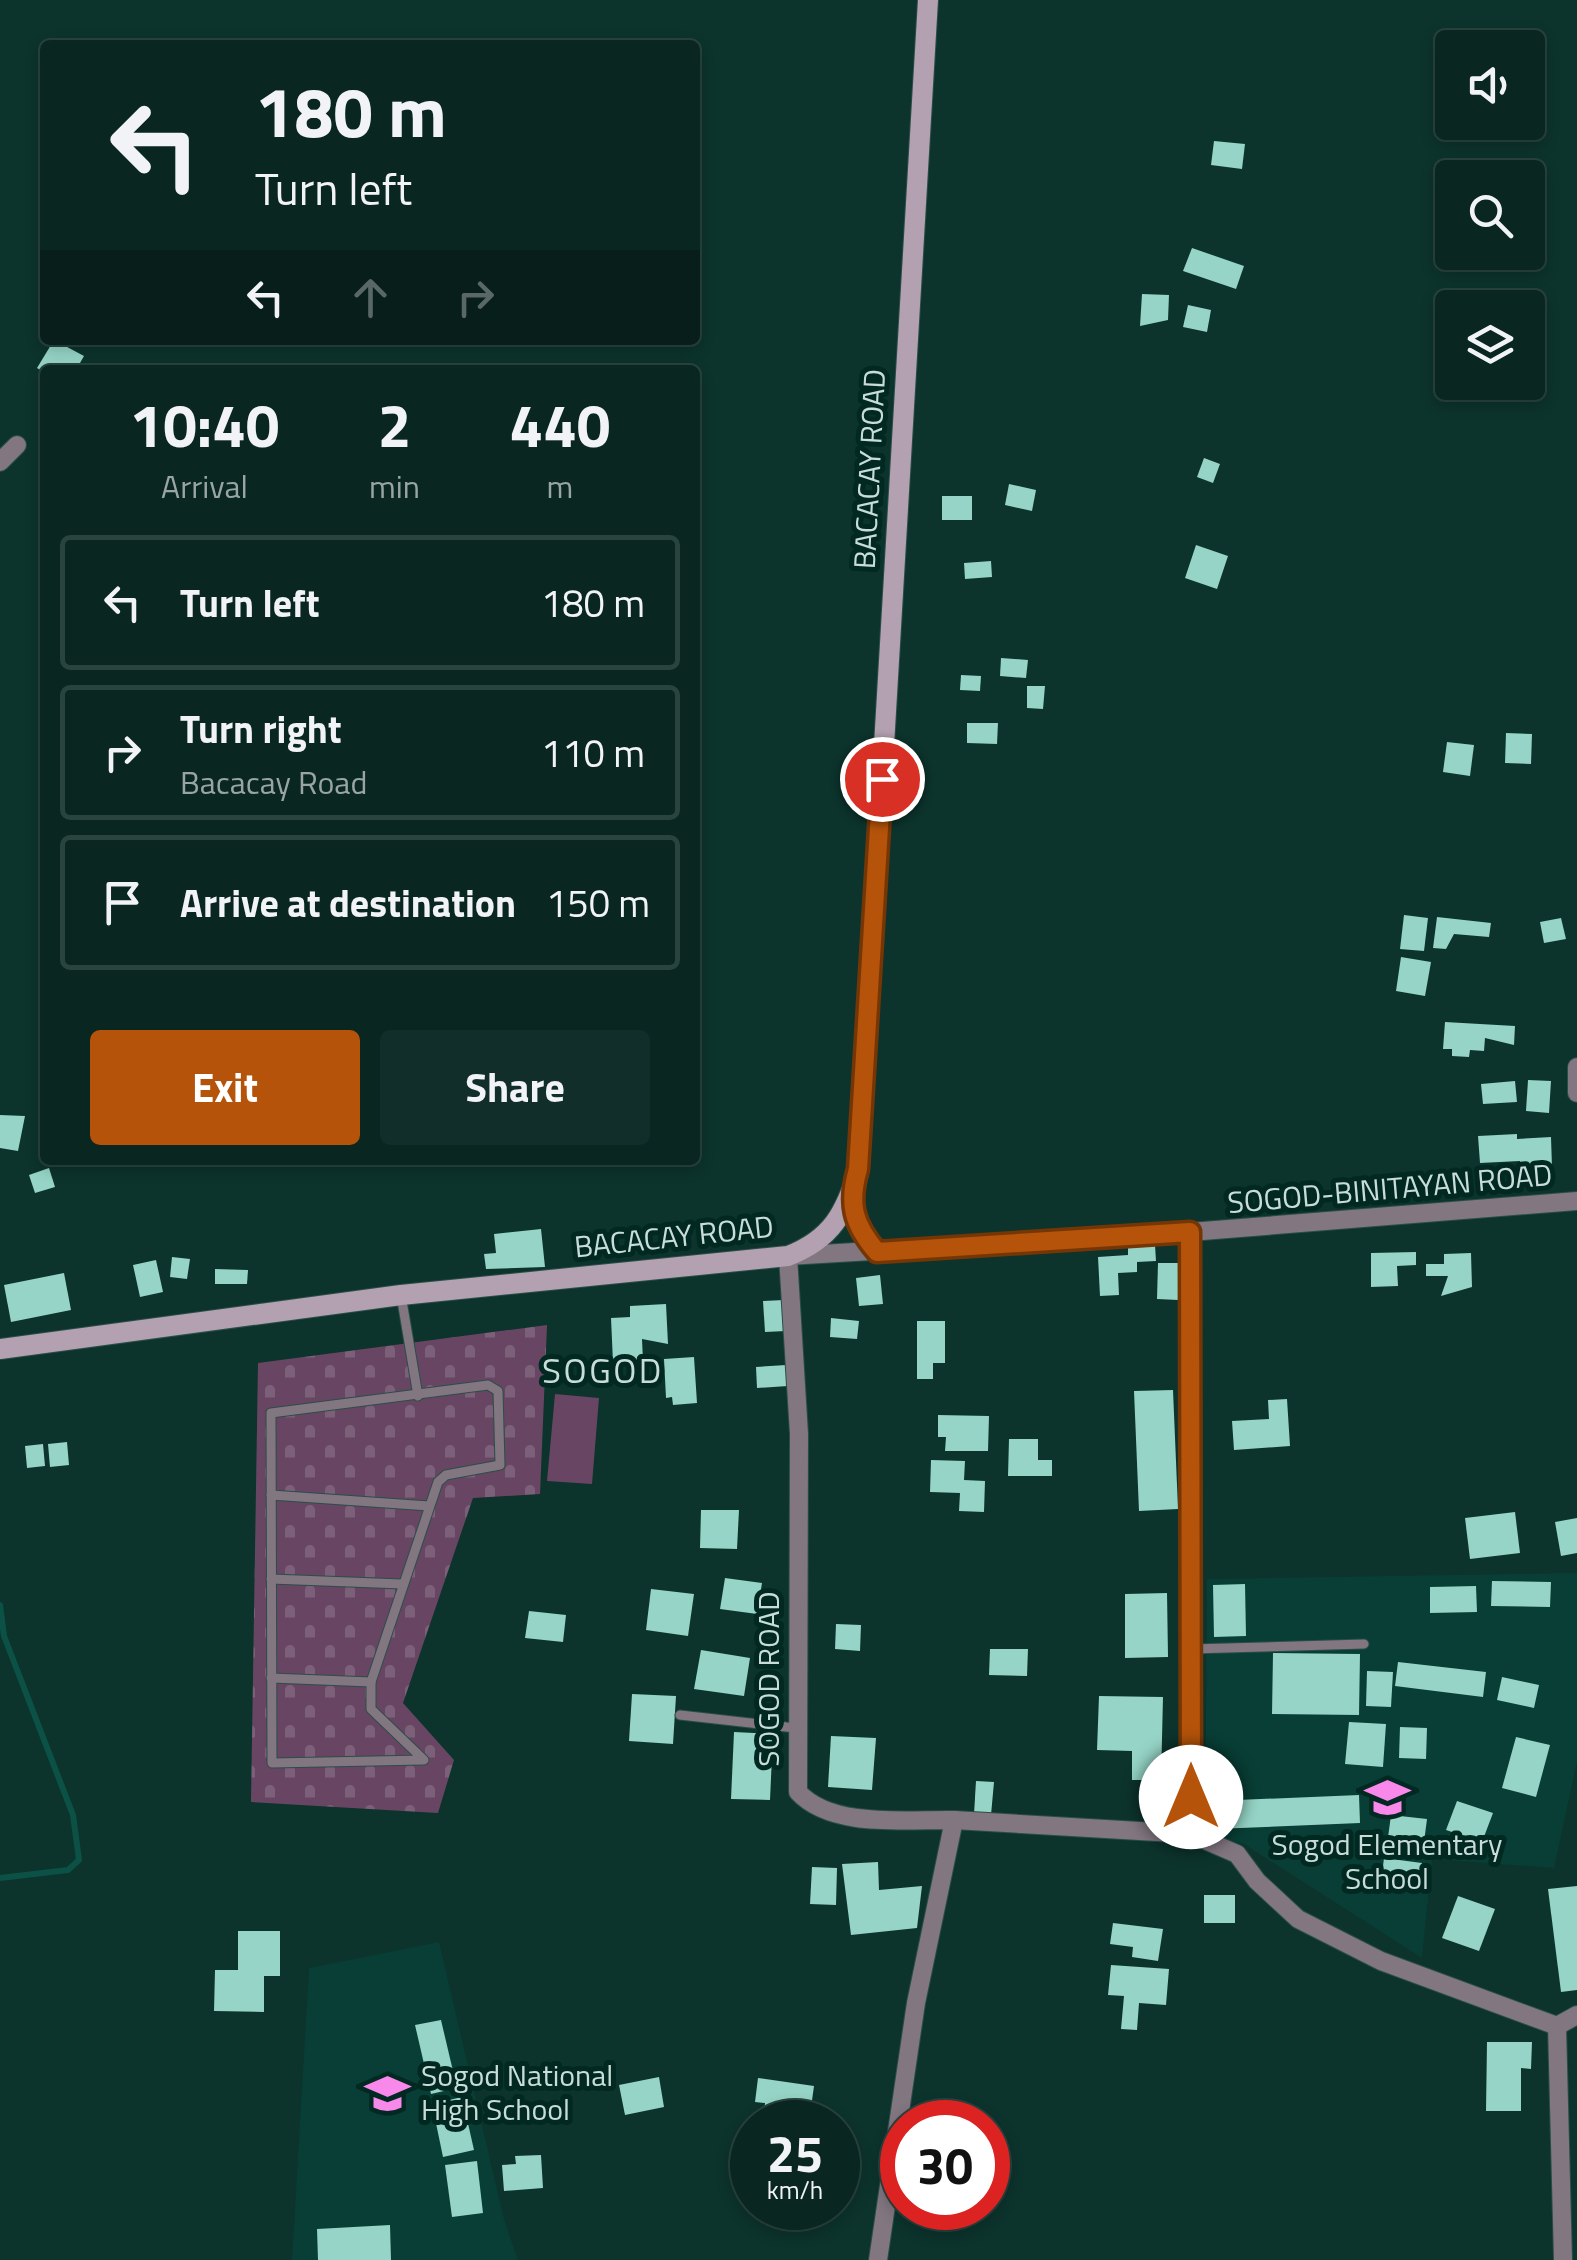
<!DOCTYPE html>
<style>
:root{--surface:#092621;--page:#122e2a;--text:#f1f3f6;--muted:#99a5a5;--line:#29433f;--accent:#b45309}
body{margin:0;font-family:"Titillium Web",sans-serif;background:var(--page);color:var(--text);height:100vh;display:flex;flex-direction:column;font-size:38px;white-space:nowrap}
*{box-sizing:border-box;margin:0}
p{font-size:32px;color:var(--muted)}
.icon{flex:none;width:55px;height:55px;fill:none;stroke:currentColor;stroke-width:2;stroke-linecap:round;stroke-linejoin:round}
.map{position:relative;flex:1;overflow:hidden}
.side{position:absolute;left:40px;top:365px;width:660px;height:800px;display:flex;flex-direction:column;background:var(--surface);border-radius:10px;box-shadow:0 5px 15px #0003,0 0 0 2px var(--line)}
.side>*{flex:none}
.banner{position:absolute;left:40px;top:40px;width:660px;height:305px;border-radius:10px;box-shadow:0 5px 15px #0003,0 0 0 2px var(--line);background:#092621;color:var(--text);overflow:hidden}
.controls{position:absolute;left:1435px;top:30px;display:grid;gap:20px}
.controls a{display:grid;place-items:center;width:110px;height:110px;border-radius:10px;background:var(--surface);box-shadow:0 5px 15px #0003,0 0 0 2px var(--line);font-size:50px}
.speed{position:absolute;left:730px;top:2100px;display:flex;gap:20px;font-size:50px;font-weight:700;text-align:center}
.speed>*{display:grid;place-content:center;width:130px;height:130px;border-radius:50%;background:var(--surface);box-shadow:0 5px 15px #0003,0 0 0 2px var(--line);line-height:1}
.speed small{font-size:25px;font-weight:400}
.speed .limit{border:15px solid #d22;background:#fff;color:#111}
.pin{position:absolute;display:grid;place-items:center;width:85px;height:85px;color:#fff;margin:-42px;border:5px solid #fff;border-radius:50%;box-shadow:0 2px 10px #0007}
.me{position:absolute;width:110px;margin:-55px;rotate:0deg;stroke-linejoin:round;filter:drop-shadow(0 0 8px #0008)}
.turn{display:flex;align-items:center;gap:35px;height:210px;padding:0 50px;font-size:45px}
.turn .icon{width:130px;height:130px;stroke-width:2.5}
.turn b{display:block;font-size:70px;line-height:85px}
.lanes{display:flex;align-items:center;height:95px;padding:0 50px;background:#0003;justify-content:center;gap:50px;direction:ltr}
.lanes .off{opacity:.35}
.eta{display:flex;justify-content:space-evenly;align-items:center;height:170px;text-align:center}
.eta b{font-size:60px;font-weight:700;line-height:70px}
.primary-button{display:flex;gap:20px;margin-top:auto;padding:20px 50px}
.primary-button a{flex:1;height:115px;border-radius:10px;background:var(--accent);color:#fff;font-size:40px;font-weight:700;line-height:115px;text-align:center}
.primary-button a+a{background:var(--page);color:var(--text)}
ul{padding:0;list-style:none}
li{display:flex;align-items:center;gap:30px;height:135px;margin:0 20px 15px;padding:0 30px;border:5px solid var(--line);border-radius:10px}
li div{flex:1}
li b{display:block;font-size:38px}
li em{font-style:normal}
.map>svg:first-child{display:block}
.built{fill:#083e35}
.cemetery{fill:url(#cemetery-stones)}
.pitch{fill:#684663}
.lines{fill:none;stroke-linecap:round;stroke-linejoin:round}
.stream{stroke:#0c5146;stroke-width:6}
.building{fill:#95d4c6}
.service-casing{stroke:#2a4e48;stroke-width:11}
.minor-casing{stroke:#2a4e48;stroke-width:20}
.secondary-casing{stroke:#2a4e48;stroke-width:22}
.service{stroke:#827680;stroke-width:9}
.minor{stroke:#827680;stroke-width:18}
.secondary{stroke:#b3a0b0;stroke-width:20}
.route-casing{stroke:#753606;stroke-width:25}
.route{stroke:#b45309;stroke-width:18}
.labels{text-anchor:middle;stroke-width:10;stroke-linejoin:round;paint-order:stroke}
.street-label{font-size:30px;fill:#c9ddd8;stroke:#012922}
.poi-label{font-size:30px;fill:#c9ddd8;stroke:#012922}
.quarter-label{font-size:35px;letter-spacing:2.5px;fill:#c9ddd8;stroke:#012922}
</style>
<div class="map">
<svg width="1577" height="2260" viewBox="0 0 1577 2260">
<defs>
<pattern id="cemetery-stones" width="16" height="16" patternUnits="userSpaceOnUse" patternTransform="scale(2.5)"><rect width="16" height="16" fill="#684663"/><path d="M2 7V4a2 2 0 0 1 4 0v3zM10 15v-3a2 2 0 0 1 4 0v3z" fill="#7c6079"/></pattern>
</defs>
<rect width="100%" height="100%" fill="#0c332c"/>
<g class="built">
<path d="M1577 1573V1762L1554 1868 1432 1859 1422 1958 1244 1844 1205 1834 1207 1579Z"/>
<path d="M439 1942 504 2219 518 2260H292L309 1968Z"/>
</g>
<path class="cemetery" d="M547 1325 540 1494 473 1498 403 1703 454 1760 438 1813 251 1802 258 1363Z"/>
<path class="pitch" d="M555 1394 599 1398 592 1484 547 1481Z"/>
<g class="lines">
<path class="stream" d="M0 1605 4 1636 73 1815 79 1860 68 1870 0 1878"/>
</g>
<g class="building">
<path d="M1214 141 1245 144 1242 169 1211 165Z"/>
<path d="M1192 248 1244 266 1236 289 1183 271Z"/>
<path d="M1142 294 1169 295 1168 320 1140 326Z"/>
<path d="M1188 305 1211 310 1207 332 1183 327Z"/>
<path d="M54 340 84 356 76 370 45 373 37 368Z"/>
<path d="M1204 458 1220 464 1213 483 1197 477Z"/>
<path d="M1009 484 1036 490 1032 511 1005 505Z"/>
<rect x="942" y="496" width="30" height="24"/>
<path d="M1196 545 1228 556 1217 589 1185 578Z"/>
<path d="M991 561 992 577 965 579 964 563Z"/>
<path d="M1001 658 1028 660 1026 678 1000 676Z"/>
<path d="M961 675 981 676 980 691 960 690Z"/>
<path d="M1027 686H1045L1043 709 1027 708Z"/>
<path d="M967 723H998L997 744 967 743Z"/>
<path d="M1506 733 1532 734 1531 764 1505 763Z"/>
<path d="M1447 742 1474 745 1470 776 1443 772Z"/>
<path d="M1404 915 1428 918 1424 951 1400 949Z"/>
<path d="M1437 917 1491 923 1489 937 1454 934 1446 949 1433 948Z"/>
<path d="M1561 918 1566 939 1544 943 1540 922Z"/>
<path d="M1401 957 1431 962 1425 996 1396 991Z"/>
<path d="M1445 1022 1515 1026 1514 1045 1485 1038 1484 1051 1470 1050 1469 1057 1452 1056V1049H1443Z"/>
<path d="M1528 1080 1551 1081 1549 1113 1526 1111Z"/>
<path d="M1515 1081 1517 1102 1483 1104 1481 1084Z"/>
<path d="M0 1115 25 1116 18 1151 0 1148Z"/>
<path d="M1517 1134V1139L1551 1137 1552 1167 1520 1168V1161L1480 1163 1478 1136Z"/>
<path d="M49 1168 55 1187 35 1193 29 1175Z"/>
<path d="M541 1229 545 1267 486 1269 484 1254 496 1253 494 1234Z"/>
<path d="M1155 1245 1156 1261 1137 1262V1272L1118 1273 1119 1295 1100 1296 1098 1257 1128 1255V1246Z"/>
<path d="M1416 1252V1265L1397 1266 1398 1286 1371 1287V1253Z"/>
<path d="M1471 1253 1472 1287 1441 1296 1448 1276H1426V1264H1444V1254Z"/>
<path d="M172 1257 190 1259 187 1279 170 1277Z"/>
<path d="M156 1260 163 1292 140 1297 133 1265Z"/>
<path d="M1158 1263H1179L1178 1300 1157 1299Z"/>
<path d="M215 1269 248 1270 247 1284H215Z"/>
<path d="M64 1273 71 1310 11 1322 4 1285Z"/>
<path d="M880 1275 883 1304 859 1306 856 1278Z"/>
<path d="M784 1300 786 1331 765 1332 763 1301Z"/>
<path d="M666 1304 668 1344 642 1339 643 1361 613 1363 611 1318 630 1317V1306Z"/>
<path d="M831 1318 859 1321 857 1339 830 1337Z"/>
<path d="M917 1321H945V1363H933V1379H917Z"/>
<path d="M694 1357 697 1403 673 1405 672 1397 666 1398 664 1359Z"/>
<path d="M786 1365 788 1386 757 1388 756 1367Z"/>
<path d="M1173 1390 1178 1509 1139 1511 1134 1391Z"/>
<path d="M1287 1399 1290 1446 1234 1450 1232 1421 1269 1419 1268 1400Z"/>
<path d="M938 1415 989 1416 988 1451H945L946 1437H938Z"/>
<path d="M1009 1439H1038V1460H1052V1476H1008Z"/>
<path d="M67 1442 69 1465 50 1467 48 1444Z"/>
<path d="M43 1444 45 1466 27 1468 25 1446Z"/>
<path d="M931 1460 965 1461 964 1480 985 1481 984 1512 959 1511 960 1493 930 1492Z"/>
<path d="M701 1510H739L737 1549 700 1548Z"/>
<path d="M1515 1512 1520 1553 1470 1559 1465 1518Z"/>
<path d="M1577 1518V1553L1561 1556 1555 1522Z"/>
<path d="M725 1578 762 1583 757 1614 720 1609Z"/>
<path d="M1492 1581 1551 1582 1550 1607 1491 1606Z"/>
<path d="M1245 1584 1246 1636 1214 1637 1213 1585Z"/>
<path d="M1476 1586 1477 1612 1430 1613V1587Z"/>
<path d="M651 1589 694 1594 688 1636 646 1630Z"/>
<path d="M1167 1593 1168 1657 1125 1658V1594Z"/>
<path d="M529 1611 566 1615 563 1642 525 1638Z"/>
<path d="M836 1624 861 1625 860 1651 835 1649Z"/>
<path d="M990 1649H1028L1027 1676 989 1675Z"/>
<path d="M701 1650 750 1658 744 1696 694 1689Z"/>
<path d="M1273 1653 1360 1654 1359 1715 1272 1714Z"/>
<path d="M1398 1662 1486 1672 1483 1697 1395 1686Z"/>
<path d="M1367 1671 1393 1672 1391 1707 1366 1706Z"/>
<path d="M1502 1677 1539 1685 1534 1708 1497 1700Z"/>
<path d="M632 1694 676 1696 673 1744 629 1741Z"/>
<path d="M1099 1696 1163 1697 1161 1780H1132V1751L1097 1750Z"/>
<path d="M1349 1722 1386 1724 1383 1767 1345 1764Z"/>
<path d="M1400 1727 1427 1728 1426 1759 1399 1758Z"/>
<path d="M734 1732 773 1734 770 1800 731 1799Z"/>
<path d="M831 1736 876 1738 872 1790 828 1787Z"/>
<path d="M1516 1737 1550 1745 1536 1797 1502 1788Z"/>
<path d="M976 1781 994 1782 991 1815 974 1814Z"/>
<path d="M1380 1783 1394 1784 1392 1804 1378 1803Z"/>
<path d="M1359 1795 1360 1823 1215 1829 1214 1801Z"/>
<path d="M1457 1801 1493 1813 1482 1842 1446 1830Z"/>
<path d="M1391 1815 1427 1819 1423 1850 1387 1845Z"/>
<path d="M1384 1858 1422 1863 1418 1887 1381 1883Z"/>
<path d="M878 1862 879 1890 922 1886 917 1928 851 1935 842 1864Z"/>
<path d="M812 1867 837 1868 836 1905 810 1904Z"/>
<path d="M1577 1886V1990L1561 1992 1548 1889Z"/>
<rect x="1204" y="1895" width="31" height="28"/>
<path d="M1458 1896 1495 1909 1479 1951 1442 1938Z"/>
<path d="M1113 1923 1163 1929 1158 1961 1132 1957 1133 1947 1110 1944Z"/>
<path d="M238 1931H280V1976H264V2012L214 2011 215 1970H238Z"/>
<path d="M1111 1965 1169 1969 1166 2005 1139 2003 1137 2030 1121 2029 1124 1996 1108 1995Z"/>
<path d="M441 2020 457 2088 431 2094 415 2025Z"/>
<path d="M1487 2042H1532L1531 2069 1521 2068V2111H1486Z"/>
<path d="M659 2077 664 2107 625 2115 619 2085Z"/>
<path d="M758 2078 814 2086 810 2115 821 2117 820 2122 763 2120 765 2103 755 2102Z"/>
<path d="M462 2097 474 2150 443 2157 432 2104Z"/>
<path d="M541 2155 543 2188 504 2191 502 2165 516 2164 515 2156Z"/>
<path d="M477 2161 483 2213 452 2217 445 2165Z"/>
<path d="M390 2225 391 2260H318L317 2229Z"/>
</g>
<g class="lines">
<defs>
<g id="service">
<path d="M401 1295 418 1396"/>
<path d="M488 1385 498 1391 500 1465 446 1475 438 1482 371 1682V1709L424 1760 272 1763 271 1413Z"/>
<path d="M271 1495 429 1506"/>
<path d="M271 1579 402 1584"/>
<path d="M1191 1649 1364 1644"/>
<path d="M271 1678 371 1682"/>
<path d="M680 1715 795 1728"/>
</g>
<g id="minor">
<path d="M0 462 17 445"/>
<path d="M1577 1067V1093"/>
<path d="M850 1199 857 1226 877 1252"/>
<path d="M1190 1232 1191 1834"/>
<path d="M954 1820 1191 1834 1237 1854 1257 1881 1298 1919 1381 1961 1557 2026 1563 2260"/>
<path d="M1557 2026 1577 2015"/>
<path d="M878 2260 916 2003 954 1820C907 1819 832 1829 798 1792L799 1434 788 1256 1190 1232 1577 1201"/>
</g>
<path id="secondary" d="M0 1349 401 1295 788 1256C832 1239 845 1213 859 1169L928 0"/>
</defs>
<use href="#service" class="service-casing"/>
<use href="#minor" class="minor-casing"/>
<use href="#secondary" class="secondary-casing"/>
<use href="#service" class="service"/>
<use href="#minor" class="minor"/>
<use href="#secondary" class="secondary"/>
</g>
<g class="lines">
<defs>
<path id="route" d="M882 779 858 1169C848 1204 853 1224 877 1252L1190 1232 1191 1797"/>
</defs>
<use href="#route" class="route-casing"/>
<use href="#route" class="route"/>
</g>
<defs>
<symbol id="school-bare" viewBox="-9 -9 18 18"><path d="M0-5L7-2L0 1L-7-2ZM-4 1L0 2.5L4 1V4Q0 6-4 4Z" fill="#f888ea" stroke="#012922" stroke-width="2.5" paint-order="stroke"/></symbol>
</defs>
<g fill-rule="evenodd">
<use href="#school-bare" x="1356" y="1766" width="63" height="63"/>
<use href="#school-bare" x="356" y="2062" width="63" height="63"/>
</g>
<g class="labels">
<g class="street-label">
<text transform="translate(870 469) rotate(-87)" y="10">BACACAY ROAD</text>
<text transform="translate(1390 1189) rotate(-5)" y="10">SOGOD-BINITAYAN ROAD</text>
<text transform="translate(674 1237) rotate(-6)" y="10">BACACAY ROAD</text>
<text transform="translate(769 1679) rotate(-90)" y="10">SOGOD ROAD</text>
</g>
<g class="poi-label">
<text x="1387" y="1855">Sogod Elementary<tspan x="1387" dy="34">School</tspan></text>
<text x="421" y="2086" text-anchor="start">Sogod National<tspan x="421" dy="34">High School</tspan></text>
</g>
<g class="quarter-label">
<text x="603" y="1383">SOGOD</text>
</g>
</g>
</svg>
<div class="controls">
<a><svg class="icon" aria-label="sound" viewBox="0 0 24 24"><path d="M4 9h4l5-4v14l-5-4H4zM17 9q2 3 0 6"/></svg></a>
<a><svg class="icon" aria-label="search" viewBox="0 0 24 24"><circle cx="10" cy="10" r="6"/><path d="M15 15l6 6"/></svg></a>
<a><svg class="icon" aria-label="layers" viewBox="0 0 24 24"><path d="M12 4l9 5-9 5-9-5zM3 14l9 5 9-5"/></svg></a>
</div>
<div class="speed"><div>25<small>km/h</small></div><div class="limit">30</div></div>
<div class="pin" style="left:882px;top:779px;background:#d93025"><svg class="icon" aria-label="arrive" viewBox="0 0 24 24"><path d="M6 21V4h12l-3 4 3 4H6"/></svg></div>
<svg class="me" style="left:1191px;top:1797px" viewBox="-20 -20 40 40"><circle r="19" fill="#fff"/><path d="M0-13L10 11 0 6-10 11z" fill="#b45309"/></svg>
<div class="banner">
<div class="turn"><svg class="icon" aria-label="left" viewBox="0 0 24 24"><path d="M17 20v-9H6M10 6l-5 5 5 5"/></svg><div><b>180 m</b>Turn left</div></div>
<div class="lanes"><svg class="icon" aria-label="left" viewBox="0 0 24 24"><path d="M17 20v-9H6M10 6l-5 5 5 5"/></svg><svg class="icon off" aria-label="ahead" viewBox="0 0 24 24"><path d="M12 20V5M6 11l6-6 6 6"/></svg><svg class="icon off" aria-label="right" viewBox="0 0 24 24"><path d="M7 20v-9h11M14 6l5 5-5 5"/></svg></div>
</div>
<section class="side">
<div class="eta">
<div><b>10:40</b><p>Arrival</p></div>
<div><b>2</b><p>min</p></div>
<div><b>440</b><p>m</p></div>
</div>
<ul>
<li><svg class="icon" aria-label="left" viewBox="0 0 24 24"><path d="M17 20v-9H6M10 6l-5 5 5 5"/></svg><div><b>Turn left</b></div><em>180 m</em></li>
<li><svg class="icon" aria-label="right" viewBox="0 0 24 24"><path d="M7 20v-9h11M14 6l5 5-5 5"/></svg><div><b>Turn right</b><p>Bacacay Road</p></div><em>110 m</em></li>
<li><svg class="icon" aria-label="arrive" viewBox="0 0 24 24"><path d="M6 21V4h12l-3 4 3 4H6"/></svg><div><b>Arrive at destination</b></div><em>150 m</em></li>
</ul>
<div class="primary-button"><a>Exit</a><a>Share</a></div>
</section>
</div>
